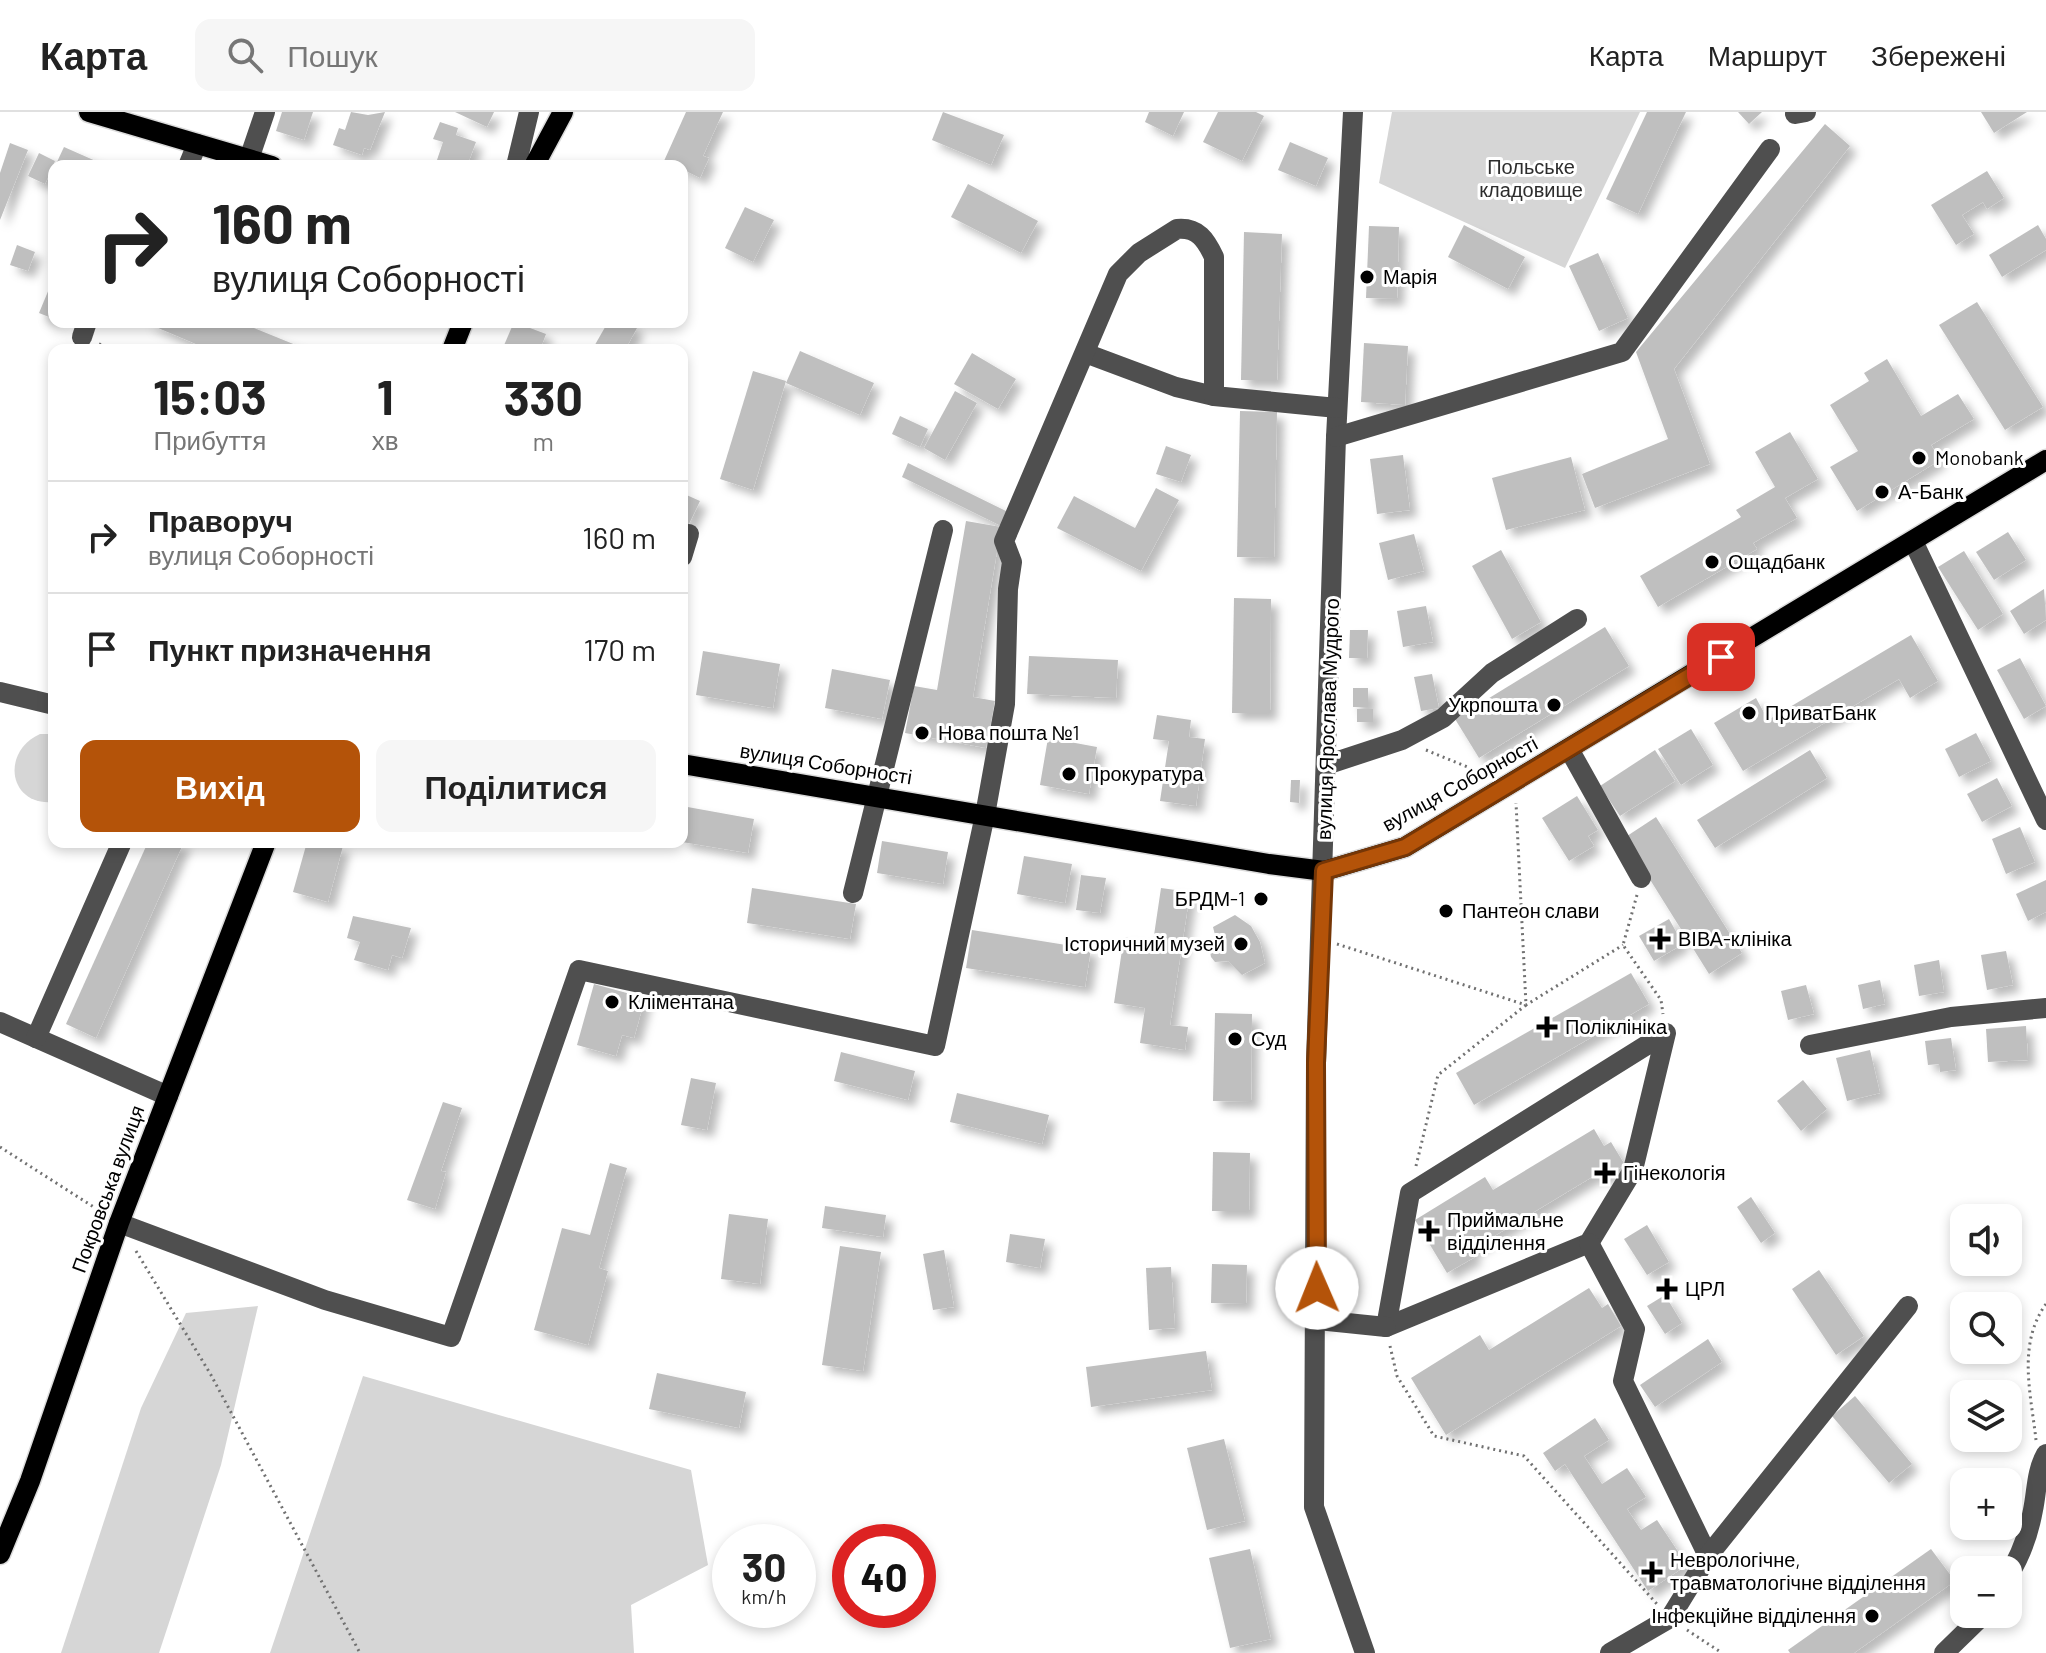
<!DOCTYPE html>
<html lang="uk">
<meta charset="utf-8">
<style>
:root{--surface:#fff;--page:#f6f6f6;--text:#222;--muted:#767676;--line:#e0e0e0;--accent:#b45309}
body{margin:0;font-family:Barlow,sans-serif;background:var(--page);color:var(--text);height:100vh;display:flex;flex-direction:column;font-size:30px;white-space:nowrap}
*{box-sizing:border-box;margin:0}
p{font-size:26px;color:var(--muted)}
.icon{flex:none;width:44px;height:44px;fill:none;stroke:currentColor;stroke-width:2;stroke-linecap:round;stroke-linejoin:round}
.map{position:relative;flex:1;overflow:hidden}
.panel{position:absolute;left:48px;top:232px;width:640px;height:504px;display:flex;flex-direction:column;background:var(--surface);border-radius:16px;box-shadow:0 4px 12px #0003}
.panel>*{flex:none}
.hud{position:absolute;left:48px;top:48px;width:640px;height:168px;border-radius:16px;box-shadow:0 4px 12px #0003;background:#fff;color:var(--text);overflow:hidden}
.tools{position:absolute;left:1950px;top:1092px;display:grid;gap:16px}
.tools a{display:grid;place-items:center;width:72px;height:72px;border-radius:16px;background:var(--surface);box-shadow:0 4px 12px #0003;font-size:40px}
.speed{position:absolute;left:712px;top:1412px;display:flex;gap:16px;font-size:40px;font-weight:700;text-align:center}
.speed>*{display:grid;place-content:center;width:104px;height:104px;border-radius:50%;background:var(--surface);box-shadow:0 4px 12px #0003;line-height:1}
.speed small{font-size:20px;font-weight:400}
.speed .limit{border:12px solid #d22;background:#fff;color:#111}
.pin{position:absolute;display:grid;place-items:center;width:68px;height:68px;color:#fff;margin:-34px;border-radius:16px;box-shadow:0 4px 12px #0006}
.me{position:absolute;width:88px;margin:-44px;rotate:359deg;stroke-linejoin:round;filter:drop-shadow(0 0 6px #0008)}
.turn{display:flex;align-items:center;gap:28px;height:168px;padding:0 32px;font-size:36px}
.turn .icon{width:104px;height:104px;stroke-width:2.5}
.turn b{display:block;font-size:56px;line-height:68px}
.eta{display:flex;justify-content:space-evenly;align-items:center;height:136px;text-align:center}
.eta b{font-size:48px;font-weight:700;line-height:56px}
.action{display:flex;gap:16px;margin-top:auto;padding:16px 32px}
.action a{flex:1;height:92px;border-radius:16px;background:var(--accent);color:#fff;font-size:32px;font-weight:700;line-height:92px;text-align:center}
.action a+a{background:var(--page);color:var(--text)}
ul{padding:0;list-style:none}
li{display:flex;align-items:center;gap:24px;height:112px;padding:0 32px;border-top:2px solid var(--line)}
li div{flex:1}
li b{display:block;font-size:30px}
li em{font-style:normal}
header{display:flex;align-items:center;gap:48px;box-sizing:border-box;height:112px;padding:0 40px;background:var(--surface);border-bottom:2px solid var(--line)}
header strong{font-size:38px}
nav{display:flex;gap:44px;margin-inline-start:auto;font-size:28px}
.search{width:560px;height:72px;background:var(--page);display:flex;align-items:center;gap:20px;box-sizing:border-box;padding:0 28px;border-radius:16px;color:var(--muted);font-size:30px}
.map>svg:first-child{display:block}
.green{fill:#d6d6d6}
.building{fill:#bfbfbf;filter:url(#shadow)}
.lines{fill:none;stroke-linecap:round;stroke-linejoin:round}
.major-casing{stroke:#dbdbdb;stroke-width:23}
.path{stroke:#717171;stroke-width:3;stroke-dasharray:2 4;stroke-linecap:butt}
.minor{stroke:#4f4f4f;stroke-width:20}
.major{stroke:#000;stroke-width:20}
.route-casing{stroke:#753606;stroke-width:20}
.route{stroke:#b45309;stroke-width:14}
.poi-dot{fill:#000;stroke:#fff;stroke-width:3}
.labels{text-anchor:middle;stroke-width:6;stroke-linejoin:round;paint-order:stroke}
.park-label{font-size:20px;fill:#2d2d2d;stroke:#fff}
.poi-label{font-size:20px;fill:#000;stroke:#fff;text-anchor:start}
.street-label{font-size:20px;fill:#000;stroke:#fff}
</style>
<header>
<strong>Карта</strong>
<div class="search"><svg class="icon" aria-label="search" viewBox="0 0 24 24"><circle cx="10" cy="10" r="6"/><path d="M15 15l6 6"/></svg>Пошук</div>
<nav><a>Карта</a><a>Маршрут</a><a>Збережені</a></nav>
</header>
<div class="map">
<svg width="2046" height="1541" viewBox="0 0 2046 1541">
<defs>
<filter id="shadow"><feDropShadow dx="7" dy="7" stdDeviation="4" flood-color="#0004"/></filter>
</defs>
<rect width="100%" height="100%" fill="#fff"/>
<g class="green">
<path d="M1392 0H1640L1565 156 1379 71Z"/>
<path d="M40 622H54V690C9 695 0 640 40 622Z"/>
<path d="M258 1194 221 1353 159 1541H61L141 1296 186 1201Z"/>
<path d="M363 1264 691 1358 708 1453 631 1493 634 1541H270Z"/>
</g>
<g class="building">
<path d="M282 0H313L304 28 276 19Z"/>
<path d="M351 0 368 3 385 0 370 38 364 36 362 43 333 33 339 16 345 18Z"/>
<path d="M455 0H494L487 15Z"/>
<path d="M686 0H723L703 44 709 46 700 66 682 57V54L664 49Z"/>
<path d="M943 0 1004 23 991 53 932 28Z"/>
<path d="M1149 0H1184L1173 24 1145 10Z"/>
<path d="M1218 0H1256L1264 4 1242 49 1203 30Z"/>
<path d="M1647 0H1686L1638 102 1606 87Z"/>
<path d="M1738 0H1762L1749 12Z"/>
<path d="M1981 0H2027L1994 21Z"/>
<path d="M440 10 458 16 456 23 476 30 467 54H435L443 30 433 27Z"/>
<path d="M1825 12 1850 34 1674 257 1710 352 1595 396 1582 362 1668 327 1636 240Z"/>
<path d="M1290 30 1328 46 1316 74 1278 58Z"/>
<path d="M10 31 28 38 0 108V61Z"/>
<path d="M64 35 107 54 56 52Z"/>
<path d="M39 41 55 49 45 72 28 64Z"/>
<path d="M1987 59 2004 86 1987 97 1983 90 1962 103 1974 122 1956 133 1931 93Z"/>
<path d="M968 72 1038 109 1021 141 951 105Z"/>
<path d="M745 95 774 108 753 150 725 136Z"/>
<path d="M1464 113 1525 145 1508 177 1448 145Z"/>
<path d="M2038 113 2046 127V138L2002 165 1989 143Z"/>
<path d="M1369 114 1399 115 1397 187 1366 186Z"/>
<path d="M1244 120 1282 122 1277 268H1241Z"/>
<path d="M17 133 35 140 28 159 10 153Z"/>
<path d="M1598 141 1628 206 1599 219 1569 154Z"/>
<path d="M54 165V207L39 201Z"/>
<path d="M1977 190 2043 295 2005 318 1939 213Z"/>
<path d="M144 210H251L249 214 308 238H210Z"/>
<path d="M514 210 546 222 540 238H502Z"/>
<path d="M608 210H627L637 216 625 238H592Z"/>
<path d="M1364 231 1408 234 1405 293 1361 290Z"/>
<path d="M800 239 874 271 860 303 786 271Z"/>
<path d="M972 241 1016 267 998 297 954 272Z"/>
<path d="M1887 247 1921 304 1958 282 1974 307 1931 333 1940 348 1857 399 1830 355 1858 339 1830 293 1869 269 1864 261Z"/>
<path d="M753 259 786 269 753 378 720 367Z"/>
<path d="M955 279 977 291 945 348 924 336Z"/>
<path d="M1240 299 1277 300 1274 446 1237 445Z"/>
<path d="M900 304 928 317 920 335 892 322Z"/>
<path d="M1790 320 1818 367 1785 386 1797 406 1753 431 1757 437 1658 495 1640 464 1741 405 1736 398 1775 375 1755 340Z"/>
<path d="M1166 334 1191 343 1181 370 1156 362Z"/>
<path d="M1403 343 1410 398 1377 402 1370 347Z"/>
<path d="M1571 345 1585 398 1506 418 1492 366Z"/>
<path d="M908 351 1008 400 1001 414 902 365Z"/>
<path d="M1156 376 1179 388 1141 459 1057 416 1074 384 1135 416Z"/>
<path d="M682 381 700 389 688 414 682 411Z"/>
<path d="M966 409 1001 415 973 585 995 589 986 636 905 621 914 574 937 578Z"/>
<path d="M2008 420 2026 448 1994 468 1976 440Z"/>
<path d="M1414 422 1424 459 1388 468 1379 431Z"/>
<path d="M1501 438 1541 510 1512 527 1472 454Z"/>
<path d="M1964 439 2003 502 1978 518 1938 455Z"/>
<path d="M2044 477 2046 508 2024 522 2010 499Z"/>
<path d="M1234 486 1271 487 1270 601H1232Z"/>
<path d="M1426 494 1433 530 1403 535 1397 499Z"/>
<path d="M1605 515 1629 554 1479 646 1455 607Z"/>
<path d="M1350 518H1368L1367 546H1349Z"/>
<path d="M1911 523 1938 569 1910 586 1899 567 1743 659 1714 611 1756 586 1768 608Z"/>
<path d="M703 539 780 552 773 596 696 583Z"/>
<path d="M1029 544 1118 548 1116 586 1027 582Z"/>
<path d="M2020 546 2046 594 2024 607 1997 558Z"/>
<path d="M832 557 890 568 882 607 825 596Z"/>
<path d="M1432 562 1439 596 1421 599 1414 565Z"/>
<rect x="1353" y="576" width="15" height="19"/>
<rect x="1357" y="597" width="16" height="13"/>
<path d="M1157 603 1191 608 1189 625 1205 627 1196 694 1160 689 1169 629 1153 627Z"/>
<path d="M1691 617 1713 653 1681 673 1658 637Z"/>
<path d="M1976 621 1991 649 1959 665 1945 637Z"/>
<path d="M1048 626 1097 635 1089 682 1040 673Z"/>
<path d="M1655 638 1675 669 1620 704 1600 674Z"/>
<path d="M1810 638 1827 666 1715 736 1697 708Z"/>
<path d="M1997 666 2012 694 1982 710 1967 682Z"/>
<path d="M1291 668H1300L1299 691 1290 690Z"/>
<path d="M1577 684 1598 718 1588 724 1594 734 1569 749 1542 706Z"/>
<path d="M682 694 754 707 748 741 682 730Z"/>
<path d="M1656 705 1742 841 1709 862 1624 726Z"/>
<path d="M2020 715 2035 750 2006 762 1992 727Z"/>
<path d="M882 729 948 740 943 772 877 761Z"/>
<path d="M148 730H184L96 926 66 912Z"/>
<path d="M307 730 343 734 328 790 293 780Z"/>
<path d="M1024 744 1072 752 1065 791 1017 782Z"/>
<path d="M1081 763 1106 766 1100 801 1076 798Z"/>
<path d="M2046 768V800L2028 809 2016 782Z"/>
<path d="M752 776 856 792 850 827 747 811Z"/>
<path d="M1161 776 1190 780 1170 913 1188 915 1185 938 1140 931 1145 896 1114 891 1124 825 1153 830Z"/>
<path d="M1235 803 1251 814 1260 830 1265 851 1242 863 1228 849 1215 850 1211 845 1210 839 1217 831 1213 815Z"/>
<path d="M353 804 411 816 402 846 392 843 388 858 354 848 360 830 347 826Z"/>
<path d="M1669 807 1683 832 1654 849 1639 824Z"/>
<path d="M972 818 1091 837 1085 875 966 856Z"/>
<path d="M2006 839 2013 873 1987 878 1981 843Z"/>
<path d="M1939 848 1944 880 1919 884 1914 853Z"/>
<path d="M1631 861 1649 892 1474 993 1456 961Z"/>
<path d="M1880 868 1885 892 1863 897 1858 873Z"/>
<path d="M594 872 645 886 634 926 622 923 616 944 577 933Z"/>
<path d="M1806 873 1814 902 1788 908 1781 879Z"/>
<path d="M1215 901 1252 902 1251 990 1213 989Z"/>
<path d="M2026 914 2028 948 1988 950 1986 917Z"/>
<path d="M1951 926 1956 958 1940 960 1939 952 1928 953 1925 929Z"/>
<path d="M1870 938 1880 981 1847 989 1836 946Z"/>
<path d="M841 940 915 959 908 988 834 969Z"/>
<path d="M691 966 716 971 707 1018 681 1013Z"/>
<path d="M1803 968 1827 997 1801 1019 1777 989Z"/>
<path d="M957 981 1049 1003 1042 1032 950 1010Z"/>
<path d="M443 990 462 996 441 1059 446 1060 435 1097 407 1088Z"/>
<path d="M1594 1017 1604 1034 1611 1030 1625 1053 1601 1067 1597 1062 1471 1138 1475 1145 1447 1161 1415 1108 1485 1065 1493 1078Z"/>
<path d="M1213 1040 1250 1041 1249 1099H1212Z"/>
<path d="M610 1051 627 1056 599 1156 608 1159 588 1233 534 1218 562 1116 590 1123Z"/>
<path d="M1751 1085 1775 1121 1761 1131 1737 1095Z"/>
<path d="M825 1094 886 1103 883 1125 822 1116Z"/>
<path d="M729 1102 768 1107 760 1172 721 1167Z"/>
<path d="M1647 1113 1669 1150 1647 1163 1624 1127Z"/>
<path d="M1010 1122 1045 1127 1040 1156 1006 1150Z"/>
<path d="M840 1134 881 1140 863 1259 822 1253Z"/>
<path d="M944 1138 954 1195 933 1198 923 1142Z"/>
<path d="M1212 1152 1247 1153 1246 1192 1211 1191Z"/>
<path d="M1171 1155 1175 1216 1149 1218 1146 1156Z"/>
<path d="M1819 1158 1864 1224 1836 1243 1792 1177Z"/>
<path d="M1589 1176 1602 1196 1608 1192 1621 1214 1446 1323 1411 1266 1480 1223 1489 1238Z"/>
<path d="M1665 1183 1682 1211 1665 1222 1647 1194Z"/>
<path d="M1708 1227 1722 1250 1655 1295 1640 1273Z"/>
<path d="M1206 1239 1212 1278 1091 1295 1086 1255Z"/>
<path d="M657 1261 746 1280 739 1316 649 1297Z"/>
<path d="M1855 1284 1912 1352 1889 1371 1832 1304Z"/>
<path d="M1595 1306 1609 1328 1584 1344 1602 1372 1627 1356 1646 1385 1627 1397 1641 1418 1657 1408 1687 1453 1648 1479 1565 1352 1555 1359 1543 1341Z"/>
<path d="M1224 1327 1245 1409 1207 1418 1187 1336Z"/>
<path d="M1250 1437 1271 1527 1230 1536 1209 1446Z"/>
<path d="M1931 1437 1955 1469 1854 1541H1790L1788 1538Z"/>
</g>
<g class="lines">
<defs>
<g id="major">
<path d="M89 0 272 54"/>
<path d="M534 54 563 0"/>
<path d="M452 238 463 210"/>
<path d="M682 652 1269 752 1324 759 1405 735 2046 348"/>
<path d="M0 1442 30 1369 119 1111 266 730"/>
</g>
</defs>
<use href="#major" class="major-casing"/>
<g class="path">
<path d="M99 232 114 238"/>
<path d="M1426 638 1482 661"/>
<path d="M1637 783 1623 833 1661 888 1663 902"/>
<path d="M1337 832 1526 893 1623 833"/>
<path d="M0 1035 103 1101"/>
<path d="M1416 1054 1438 963 1526 893 1516 691"/>
<path d="M136 1139 211 1263 360 1541"/>
<path d="M1390 1234 1397 1264 1434 1324 1524 1344 1657 1492"/>
<path d="M2036 1328C2031 1282 2017 1232 2046 1192"/>
<path d="M1687 1518 1722 1541"/>
</g>
<g class="minor">
<path d="M1353 0 1336 325 1316 951 1314 1395 1365 1541"/>
<path d="M1795 2 1806 0"/>
<path d="M249 47 265 0"/>
<path d="M188 54 197 32"/>
<path d="M516 54 529 0"/>
<path d="M82 225 87 210"/>
<path d="M1085 241 1176 275 1214 284"/>
<path d="M1336 325 1622 240 1770 37"/>
<path d="M1913 429 2046 708"/>
<path d="M682 445 689 422"/>
<path d="M0 580 54 593"/>
<path d="M1569 637 1641 766"/>
<path d="M1326 653 1402 628 1443 606 1492 561 1577 507"/>
<path d="M853 781 943 418"/>
<path d="M0 910 168 984"/>
<path d="M1666 921 1633 1058 1589 1131 1386 1215 1410 1081Z"/>
<path d="M36 926 122 730"/>
<path d="M1810 933 1951 905 2046 896"/>
<path d="M119 1111 325 1188 451 1225 579 858 935 934 985 703 1005 592 1008 477 1012 450 1004 429 1118 162 1139 141 1177 117C1198 115 1206 128 1214 145V284L1337 296"/>
<path d="M1589 1131 1635 1217 1623 1269 1708 1444 1670 1506 1610 1541"/>
<path d="M1318 1208 1386 1215"/>
<path d="M1708 1444 1908 1194"/>
<path d="M2008 1464C2020 1445 2029 1420 2033 1398 2037 1379 2036 1360 2046 1342"/>
<path d="M1944 1541 1984 1502"/>
</g>
<use href="#major" class="major"/>
</g>
<g class="lines">
<defs>
<path id="route" d="M1317 1176 1316 951 1324 759 1405 735 1721 545"/>
</defs>
<use href="#route" class="route-casing"/>
<use href="#route" class="route"/>
</g>
<g class="poi-dot">
<circle cx="1367" cy="165" r="8"/>
<circle cx="1919" cy="346" r="8"/>
<circle cx="1882" cy="380" r="8"/>
<circle cx="1712" cy="450" r="8"/>
<circle cx="1554" cy="593" r="8"/>
<circle cx="1749" cy="601" r="8"/>
<circle cx="922" cy="621" r="8"/>
<circle cx="1069" cy="662" r="8"/>
<circle cx="1261" cy="787" r="8"/>
<circle cx="1446" cy="799" r="8"/>
<path d="M1656 815h8v8h8v8h-8v8h-8v-8h-8v-8h8z"/>
<circle cx="1241" cy="832" r="8"/>
<circle cx="612" cy="890" r="8"/>
<path d="M1543 903h8v8h8v8h-8v8h-8v-8h-8v-8h8z"/>
<circle cx="1235" cy="927" r="8"/>
<path d="M1601 1049h8v8h8v8h-8v8h-8v-8h-8v-8h8z"/>
<path d="M1425 1107h8v8h8v8h-8v8h-8v-8h-8v-8h8z"/>
<path d="M1663 1165h8v8h8v8h-8v8h-8v-8h-8v-8h8z"/>
<path d="M1648 1448h8v8h8v8h-8v8h-8v-8h-8v-8h8z"/>
<circle cx="1872" cy="1504" r="8"/>
</g>
<g class="labels">
<g class="park-label">
<text x="1531" y="62">Польське<tspan x="1531" dy="23">кладовище</tspan></text>
</g>
<g class="poi-label">
<text x="1383" y="172">Марія</text>
<text x="1935" y="353">Monobank</text>
<text x="1898" y="387">А-Банк</text>
<text x="1728" y="457">Ощадбанк</text>
<text x="1538" y="600" text-anchor="end">Укрпошта</text>
<text x="1765" y="608">ПриватБанк</text>
<text x="938" y="628">Нова пошта №1</text>
<text x="1085" y="669">Прокуратура</text>
<text x="1245" y="794" text-anchor="end">БРДМ-1</text>
<text x="1462" y="806">Пантеон слави</text>
<text x="1678" y="834">ВІВА-клініка</text>
<text x="1225" y="839" text-anchor="end">Історичний музей</text>
<text x="628" y="897">Кліментана</text>
<text x="1565" y="922">Поліклініка</text>
<text x="1251" y="934">Суд</text>
<text x="1623" y="1068">Гінекологія</text>
<text x="1447" y="1115">Приймальне<tspan x="1447" dy="23">відділення</tspan></text>
<text x="1685" y="1184">ЦРЛ</text>
<text x="1670" y="1455">Неврологічне,<tspan x="1670" dy="23">травматологічне відділення</tspan></text>
<text x="1856" y="1511" text-anchor="end">Інфекційне відділення</text>
</g>
<g class="street-label">
<text transform="translate(1328 607) rotate(-88)" y="7">вулиця Ярослава Мудрого</text>
<text transform="translate(826 652) rotate(9)" y="7">вулиця Соборності</text>
<text transform="translate(1460 672) rotate(-29)" y="7">вулиця Соборності</text>
<text transform="translate(108 1077) rotate(-70)" y="7">Покровська вулиця</text>
</g>
</g>
</svg>
<div class="tools">
<a><svg class="icon" aria-label="sound" viewBox="0 0 24 24"><path d="M4 9h4l5-4v14l-5-4H4zM17 9q2 3 0 6"/></svg></a>
<a><svg class="icon" aria-label="search" viewBox="0 0 24 24"><circle cx="10" cy="10" r="6"/><path d="M15 15l6 6"/></svg></a>
<a><svg class="icon" aria-label="layers" viewBox="0 0 24 24"><path d="M12 4l9 5-9 5-9-5zM3 14l9 5 9-5"/></svg></a>
<a>+</a>
<a>−</a>
</div>
<div class="speed"><div>30<small>km/h</small></div><div class="limit">40</div></div>
<div class="pin" style="left:1721px;top:545px;background:#d93025"><svg class="icon" aria-label="arrive" viewBox="0 0 24 24"><path d="M6 21V4h12l-3 4 3 4H6"/></svg></div>
<svg class="me" style="left:1317px;top:1176px" viewBox="-20 -20 40 40"><circle r="19" fill="#fff"/><path d="M0-13L10 11 0 6-10 11z" fill="#b45309"/></svg>
<div class="hud">
<div class="turn"><svg class="icon" aria-label="right" viewBox="0 0 24 24"><path d="M7 20v-9h11M14 6l5 5-5 5"/></svg><div><b>160 m</b>вулиця Соборності</div></div>
</div>
<section class="panel">
<div class="eta">
<div><b>15:03</b><p>Прибуття</p></div>
<div><b>1</b><p>хв</p></div>
<div><b>330</b><p>m</p></div>
</div>
<ul>
<li><svg class="icon" aria-label="right" viewBox="0 0 24 24"><path d="M7 20v-9h11M14 6l5 5-5 5"/></svg><div><b>Праворуч</b><p>вулиця Соборності</p></div><em>160 m</em></li>
<li><svg class="icon" aria-label="arrive" viewBox="0 0 24 24"><path d="M6 21V4h12l-3 4 3 4H6"/></svg><div><b>Пункт призначення</b></div><em>170 m</em></li>
</ul>
<div class="action"><a>Вихід</a><a>Поділитися</a></div>
</section>
</div>
